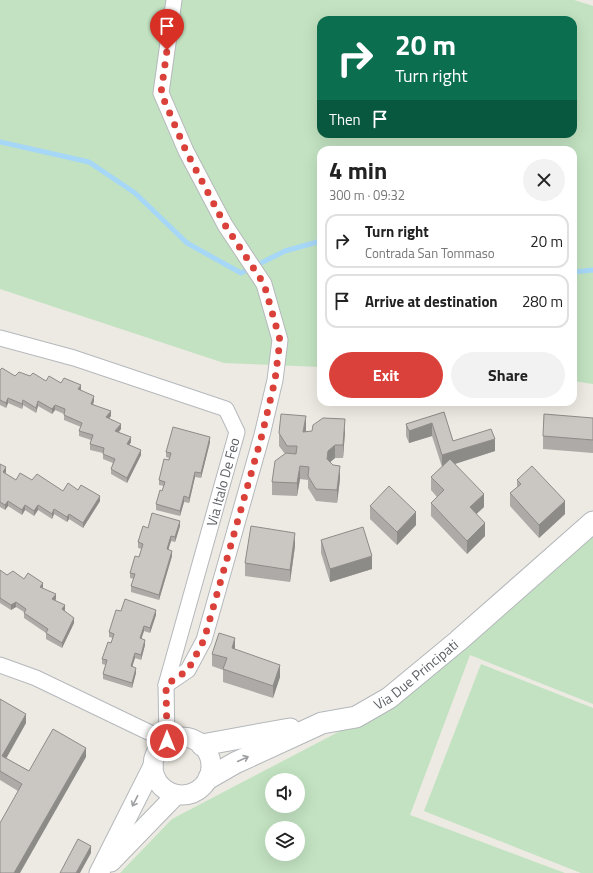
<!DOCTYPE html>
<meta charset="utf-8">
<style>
:root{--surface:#fff;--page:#f2f2f2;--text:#222;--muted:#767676;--line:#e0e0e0;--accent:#da413a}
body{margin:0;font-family:"Titillium Web",sans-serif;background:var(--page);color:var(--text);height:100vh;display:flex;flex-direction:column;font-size:15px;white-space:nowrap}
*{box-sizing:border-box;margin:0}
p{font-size:13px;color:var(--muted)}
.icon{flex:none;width:22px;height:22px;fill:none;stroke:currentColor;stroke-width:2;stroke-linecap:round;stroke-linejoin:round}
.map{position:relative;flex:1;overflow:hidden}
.details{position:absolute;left:317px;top:146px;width:260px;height:260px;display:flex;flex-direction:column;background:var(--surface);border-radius:12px;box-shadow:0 4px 16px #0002}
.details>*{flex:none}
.top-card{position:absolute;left:317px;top:16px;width:260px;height:122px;border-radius:12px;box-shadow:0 4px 16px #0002;background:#0b6e4f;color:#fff;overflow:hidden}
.controls{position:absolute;left:265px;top:773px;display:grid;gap:8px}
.controls a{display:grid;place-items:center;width:40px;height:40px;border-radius:50%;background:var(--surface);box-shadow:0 4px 16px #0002;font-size:20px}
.pin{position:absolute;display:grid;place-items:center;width:34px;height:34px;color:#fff;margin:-41px -17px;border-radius:50% 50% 50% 0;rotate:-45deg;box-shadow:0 0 4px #0007}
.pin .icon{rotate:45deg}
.me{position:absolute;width:44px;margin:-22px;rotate:0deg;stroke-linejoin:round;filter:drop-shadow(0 0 3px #0008)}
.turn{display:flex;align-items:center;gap:14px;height:84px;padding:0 12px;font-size:18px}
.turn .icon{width:52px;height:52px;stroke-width:2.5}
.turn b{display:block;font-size:28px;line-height:34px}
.then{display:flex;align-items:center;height:38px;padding:0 12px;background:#0003;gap:8px;font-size:15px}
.round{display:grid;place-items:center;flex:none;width:42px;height:42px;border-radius:21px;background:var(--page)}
.headline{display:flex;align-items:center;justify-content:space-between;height:68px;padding:0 12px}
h1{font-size:24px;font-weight:700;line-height:30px}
.action{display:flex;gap:8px;margin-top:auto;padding:8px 12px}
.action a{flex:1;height:46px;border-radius:24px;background:var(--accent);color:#fff;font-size:16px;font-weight:700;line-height:46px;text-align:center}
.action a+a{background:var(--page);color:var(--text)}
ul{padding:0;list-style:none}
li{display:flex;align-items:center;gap:12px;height:54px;margin:0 8px 6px;padding:0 4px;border:2px solid var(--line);border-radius:12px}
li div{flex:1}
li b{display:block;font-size:15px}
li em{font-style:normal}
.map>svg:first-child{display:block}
.green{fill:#c2e2c1;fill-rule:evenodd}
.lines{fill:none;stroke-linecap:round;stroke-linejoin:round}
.stream{stroke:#a7d7f7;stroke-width:5}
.minor-casing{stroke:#b5b8bc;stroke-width:17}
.tertiary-casing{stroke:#b5b8bc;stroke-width:21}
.secondary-casing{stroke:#b4b7bb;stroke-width:23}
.minor{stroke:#fff;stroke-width:15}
.tertiary{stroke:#fff;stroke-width:19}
.secondary{stroke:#fff;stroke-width:21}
.wall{fill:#aeaaa7}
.shaded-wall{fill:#8d8b88}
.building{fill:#cac6c2;stroke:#8d8b88}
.oneway{stroke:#9d9ea1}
.route{stroke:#da413a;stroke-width:7;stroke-dasharray:0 12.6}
.labels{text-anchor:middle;stroke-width:3;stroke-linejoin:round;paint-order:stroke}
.street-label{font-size:14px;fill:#5b5e62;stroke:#fff}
</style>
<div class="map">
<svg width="593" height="873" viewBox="0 0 593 873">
<rect width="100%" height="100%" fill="#eceae2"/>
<g class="green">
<path d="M0 0H574L593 6V384L573 381V150H321V367L224 363 0 289ZM321 20H573V134H321Z"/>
<path d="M593 530V704L470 655 410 815 565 873H120L172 819 346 728ZM272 780H298V806H272ZM272 828H298V854H272Z"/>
<path d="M481 664 593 708V873H581L424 811Z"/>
</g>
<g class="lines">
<g class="stream">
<path d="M0 142 89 162 135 193 187 243 241 273 285 251 321 241"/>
<path d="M573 272 593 270"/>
</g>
<defs>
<g id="minor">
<path d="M0 338 74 358 226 409 237 432 166 685 167 741 36 678 0 665"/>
<path d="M166 685 188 670 204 640 262 435 275 380 280 340 264 284 225 225 186 151 161 93 174 0"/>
</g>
<g id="tertiary">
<circle cx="182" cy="766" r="29"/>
<path d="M111 862 176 795"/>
<path d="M99 873 153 766"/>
</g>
<g id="secondary">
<path d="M202 745 290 729"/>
<path id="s1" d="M209 778 235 763 322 723 356 717 389 698 458 641 593 522"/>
</g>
</defs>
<use href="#minor" class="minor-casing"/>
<use href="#tertiary" class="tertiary-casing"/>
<use href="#secondary" class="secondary-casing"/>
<use href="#minor" class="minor"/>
<use href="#tertiary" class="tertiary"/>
<use href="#secondary" class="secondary"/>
</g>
<g class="wall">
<path d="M0 370 15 376 61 383 81 390 94 401 93 404 111 416 109 418 121 429 119 432 131 442 129 445 141 455 127 483 111 474V469L113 463 103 459V453L90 450V444L91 440 79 436V431L81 427 64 420V414L55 410 52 414 38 406 36 413 23 405 22 409 8 403 6 408 0 405Z"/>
<path d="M444 412 453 441 495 451 455 464 484 507 476 514 485 536 467 554 431 516V503L437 497 431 490V477L442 467 432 436 409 443 406 436V424Z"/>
<path d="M593 418V453L543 449V436Z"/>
<path d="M306 429V432H345L343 458H335L330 462 340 479 337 503 316 501 308 488V480L300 479 297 496 272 495V482L285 454 279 446V433Z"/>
<path d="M210 442 201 478 195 477 189 503 184 502 180 516 156 510V504L162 491 164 486 159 485V480L169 458 166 457V452Z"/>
<path d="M0 464 6 472 5 473 16 480H32L63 491 78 490 100 501 83 528 69 519 67 522 54 514 52 519 38 510 34 516 25 510 22 515 8 506 5 510 0 507Z"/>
<path d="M517 480 565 514 539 538 510 506V493L517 488Z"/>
<path d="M370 506 416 525 397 545 370 519Z"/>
<path d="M180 526 175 542 171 541 168 550 172 556 159 600 131 592V586L134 579 130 578V573L139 557 142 549 138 548V542L148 528Z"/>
<path d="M321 540 372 569 330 582 321 553Z"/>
<path d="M295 546 290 582 245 576V563Z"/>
<path d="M0 570 7 575 24 579 43 588 56 599 55 600 65 610 64 611 74 623 62 648 46 639V633L24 618V612L16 607 11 610 0 603Z"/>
<path d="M121 611 156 615 150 633 144 631 141 639 145 645 141 660 135 658 132 666 136 673 132 688 103 679V674L106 665 102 664V659L111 643 113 638 109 637V632Z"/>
<path d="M235 649 280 677 273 698 223 682V670L212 666V654Z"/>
<path d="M0 699 26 723 6 758 29 771 86 757 18 791 0 780Z"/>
</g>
<g class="shaded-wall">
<path d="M81 385V390L78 389Z"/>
<path d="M94 396V401L91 409V404Z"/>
<path d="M8 398V403L6 408V403Z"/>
<path d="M23 400V405L22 409V404Z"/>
<path d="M38 401V406L36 413V408Z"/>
<path d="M55 405V410L52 414V409Z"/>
<path d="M111 411V416L106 422V417Z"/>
<path d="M306 416V429L303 444V432Z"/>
<path d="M345 419V432L343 458V445Z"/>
<path d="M432 423V436L409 443V431Z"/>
<path d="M121 424V429L115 436V431Z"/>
<path d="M131 437V442L127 449V444Z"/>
<path d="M210 437V442L201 478V473Z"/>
<path d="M495 439V451L442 468V455Z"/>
<path d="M335 445V458L328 464 327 459 328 451Z"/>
<path d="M141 450V455L127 483V478Z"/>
<path d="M300 466V479L297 496V483Z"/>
<path d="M340 466V479L337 503V490Z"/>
<path d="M6 467V472L3 477V472Z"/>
<path d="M195 472V477L189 503V498Z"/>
<path d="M484 494V507L470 520V507Z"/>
<path d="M100 496V501L83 528V523Z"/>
<path d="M184 496V502L180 516V511Z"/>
<path d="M8 501V506L5 510V505Z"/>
<path d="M565 501V514L539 538V525Z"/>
<path d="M25 505V510L22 515V510Z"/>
<path d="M38 505V510L34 516V511Z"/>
<path d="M54 509V514L52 519V514Z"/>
<path d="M416 512V525L397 545V532Z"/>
<path d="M69 514V519L67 522V517Z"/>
<path d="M180 521V526L175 542V537Z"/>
<path d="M485 523V536L467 554V541Z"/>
<path d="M295 533V546L290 582V570Z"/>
<path d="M171 536V541L167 554V549Z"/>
<path d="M172 551V556L159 600V595Z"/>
<path d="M372 556V569L330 582V569Z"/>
<path d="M43 583V588L40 587Z"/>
<path d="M56 594V599L52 604V599Z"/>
<path d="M16 602V607L11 610V605Z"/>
<path d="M65 605V610L62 614V609Z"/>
<path d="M156 610V615L150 633V628Z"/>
<path d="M74 618V623L62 648V643Z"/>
<path d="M144 626V631L140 643V638Z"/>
<path d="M235 638V651L232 648Z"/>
<path d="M145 640V645L141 660V655Z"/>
<path d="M135 653V658L131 671V666Z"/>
<path d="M280 665V677L273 698V686Z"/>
<path d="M136 668V673L132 688V683Z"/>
<path d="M26 714V723L2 766V756Z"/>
<path d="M86 748V757L20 873H14Z"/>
<path d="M91 846V853L80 873H76Z"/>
</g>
<g class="building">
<path d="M2 368 15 376 19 372 30 376 33 373 46 381 49 376 61 383 64 378 81 385 78 389 94 396 91 404 111 411 106 417 121 424 115 431 131 437 127 444 141 450 127 478 111 469 115 459 103 454 104 448 90 444 93 435 79 431 82 423 64 415 65 409 55 405 52 409 38 401 36 408 23 400 22 404 8 398 6 403 0 400V370Z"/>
<path d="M444 412 453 441 491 429 495 439 442 455 432 423 409 431 406 424Z"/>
<path d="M281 414 306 416 303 432 312 431 313 425 323 418 345 419 343 445H335L328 451 327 459 333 465 340 466 337 490 316 489 308 476 309 467 300 466 297 483 272 482 275 461 286 453 296 454 297 446H287L279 433Z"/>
<path d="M544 414 593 418V440L543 436Z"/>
<path d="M173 427 210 437 201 473 195 472 189 498 184 496 180 511 156 504 160 490 162 491 165 482 159 480 164 459 169 460 171 453 166 452Z"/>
<path d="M450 459 484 494 470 507 485 523 467 541 431 503 444 490 431 477Z"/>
<path d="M0 464 6 467 3 472 16 480 20 473 32 480 37 474 63 491 68 483 78 490 81 485 100 496 83 523 69 514 67 517 54 509 52 514 38 505 34 511 25 505 22 510 8 501 5 505 0 502Z"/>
<path d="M532 466 565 501 539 525 510 493 521 484 517 480Z"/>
<path d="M389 486 416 512 397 532 370 506Z"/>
<path d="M152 513 180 521 175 537 171 536 167 549 172 551 159 595 131 586 135 574 130 573 135 556 139 557 143 544 138 542 143 526 148 528Z"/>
<path d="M251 526 295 533 290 570 245 563Z"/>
<path d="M363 527 372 556 330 569 321 540Z"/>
<path d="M0 570 7 575 13 571 24 579 28 573 43 583 40 587 56 594 52 599 65 605 62 609 74 618 62 643 46 633 48 629 24 613 26 609 16 602 11 605 0 598Z"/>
<path d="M125 599 156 610 150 628 144 626 140 638 145 640 141 655 135 653 131 666 136 668 132 683 103 674 107 660 102 659 108 642 111 643 114 634 109 632 116 610 121 611Z"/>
<path d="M219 633 235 638 232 648 280 665 273 686 223 669 227 658 212 654Z"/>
<path d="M0 699 26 714 2 756 29 771 53 729 86 748 14 873H0V823L22 784 0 771Z"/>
<path d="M78 839 91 846 76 873H60Z"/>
</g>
<defs><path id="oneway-shaft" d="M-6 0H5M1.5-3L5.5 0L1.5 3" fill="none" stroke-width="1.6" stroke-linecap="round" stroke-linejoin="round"/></defs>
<g class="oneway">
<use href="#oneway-shaft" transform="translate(243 759) rotate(-24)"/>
<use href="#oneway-shaft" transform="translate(135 801) rotate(117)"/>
</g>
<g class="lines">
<path class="route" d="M167 741 166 685 188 670 204 640 262 435 275 380 280 340 264 284 225 225 186 151 161 93 167 50"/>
</g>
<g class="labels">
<g class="street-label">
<text transform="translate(223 482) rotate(-75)" y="5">Via Italo De Feo</text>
<text dy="5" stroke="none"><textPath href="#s1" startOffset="234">Via Due Principati</textPath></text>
</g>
</g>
</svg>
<div class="controls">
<a><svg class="icon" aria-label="sound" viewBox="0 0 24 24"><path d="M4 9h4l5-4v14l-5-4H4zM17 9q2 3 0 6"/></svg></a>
<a><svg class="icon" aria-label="layers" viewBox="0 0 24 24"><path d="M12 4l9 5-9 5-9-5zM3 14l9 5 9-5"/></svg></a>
</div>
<div class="pin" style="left:167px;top:50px;background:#d93025"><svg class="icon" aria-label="arrive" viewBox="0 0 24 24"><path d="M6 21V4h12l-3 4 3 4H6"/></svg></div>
<svg class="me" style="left:167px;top:741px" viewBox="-20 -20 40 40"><circle r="17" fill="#da413a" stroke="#fff" stroke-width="3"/><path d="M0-11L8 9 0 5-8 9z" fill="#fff"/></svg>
<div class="top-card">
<div class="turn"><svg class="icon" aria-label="right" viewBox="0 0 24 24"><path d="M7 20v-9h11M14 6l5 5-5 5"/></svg><div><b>20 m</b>Turn right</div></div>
<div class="then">Then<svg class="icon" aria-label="arrive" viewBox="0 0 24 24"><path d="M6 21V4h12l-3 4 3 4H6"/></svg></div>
</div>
<section class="details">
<div class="headline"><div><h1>4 min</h1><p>300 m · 09:32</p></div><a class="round"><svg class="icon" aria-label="close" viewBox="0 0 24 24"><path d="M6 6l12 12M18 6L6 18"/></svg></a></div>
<ul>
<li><svg class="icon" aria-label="right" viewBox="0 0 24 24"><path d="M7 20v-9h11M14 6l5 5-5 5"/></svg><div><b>Turn right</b><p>Contrada San Tommaso</p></div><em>20 m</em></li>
<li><svg class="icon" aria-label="arrive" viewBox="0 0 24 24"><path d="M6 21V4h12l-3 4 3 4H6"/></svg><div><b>Arrive at destination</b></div><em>280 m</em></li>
</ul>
<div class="action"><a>Exit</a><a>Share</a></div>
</section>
</div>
